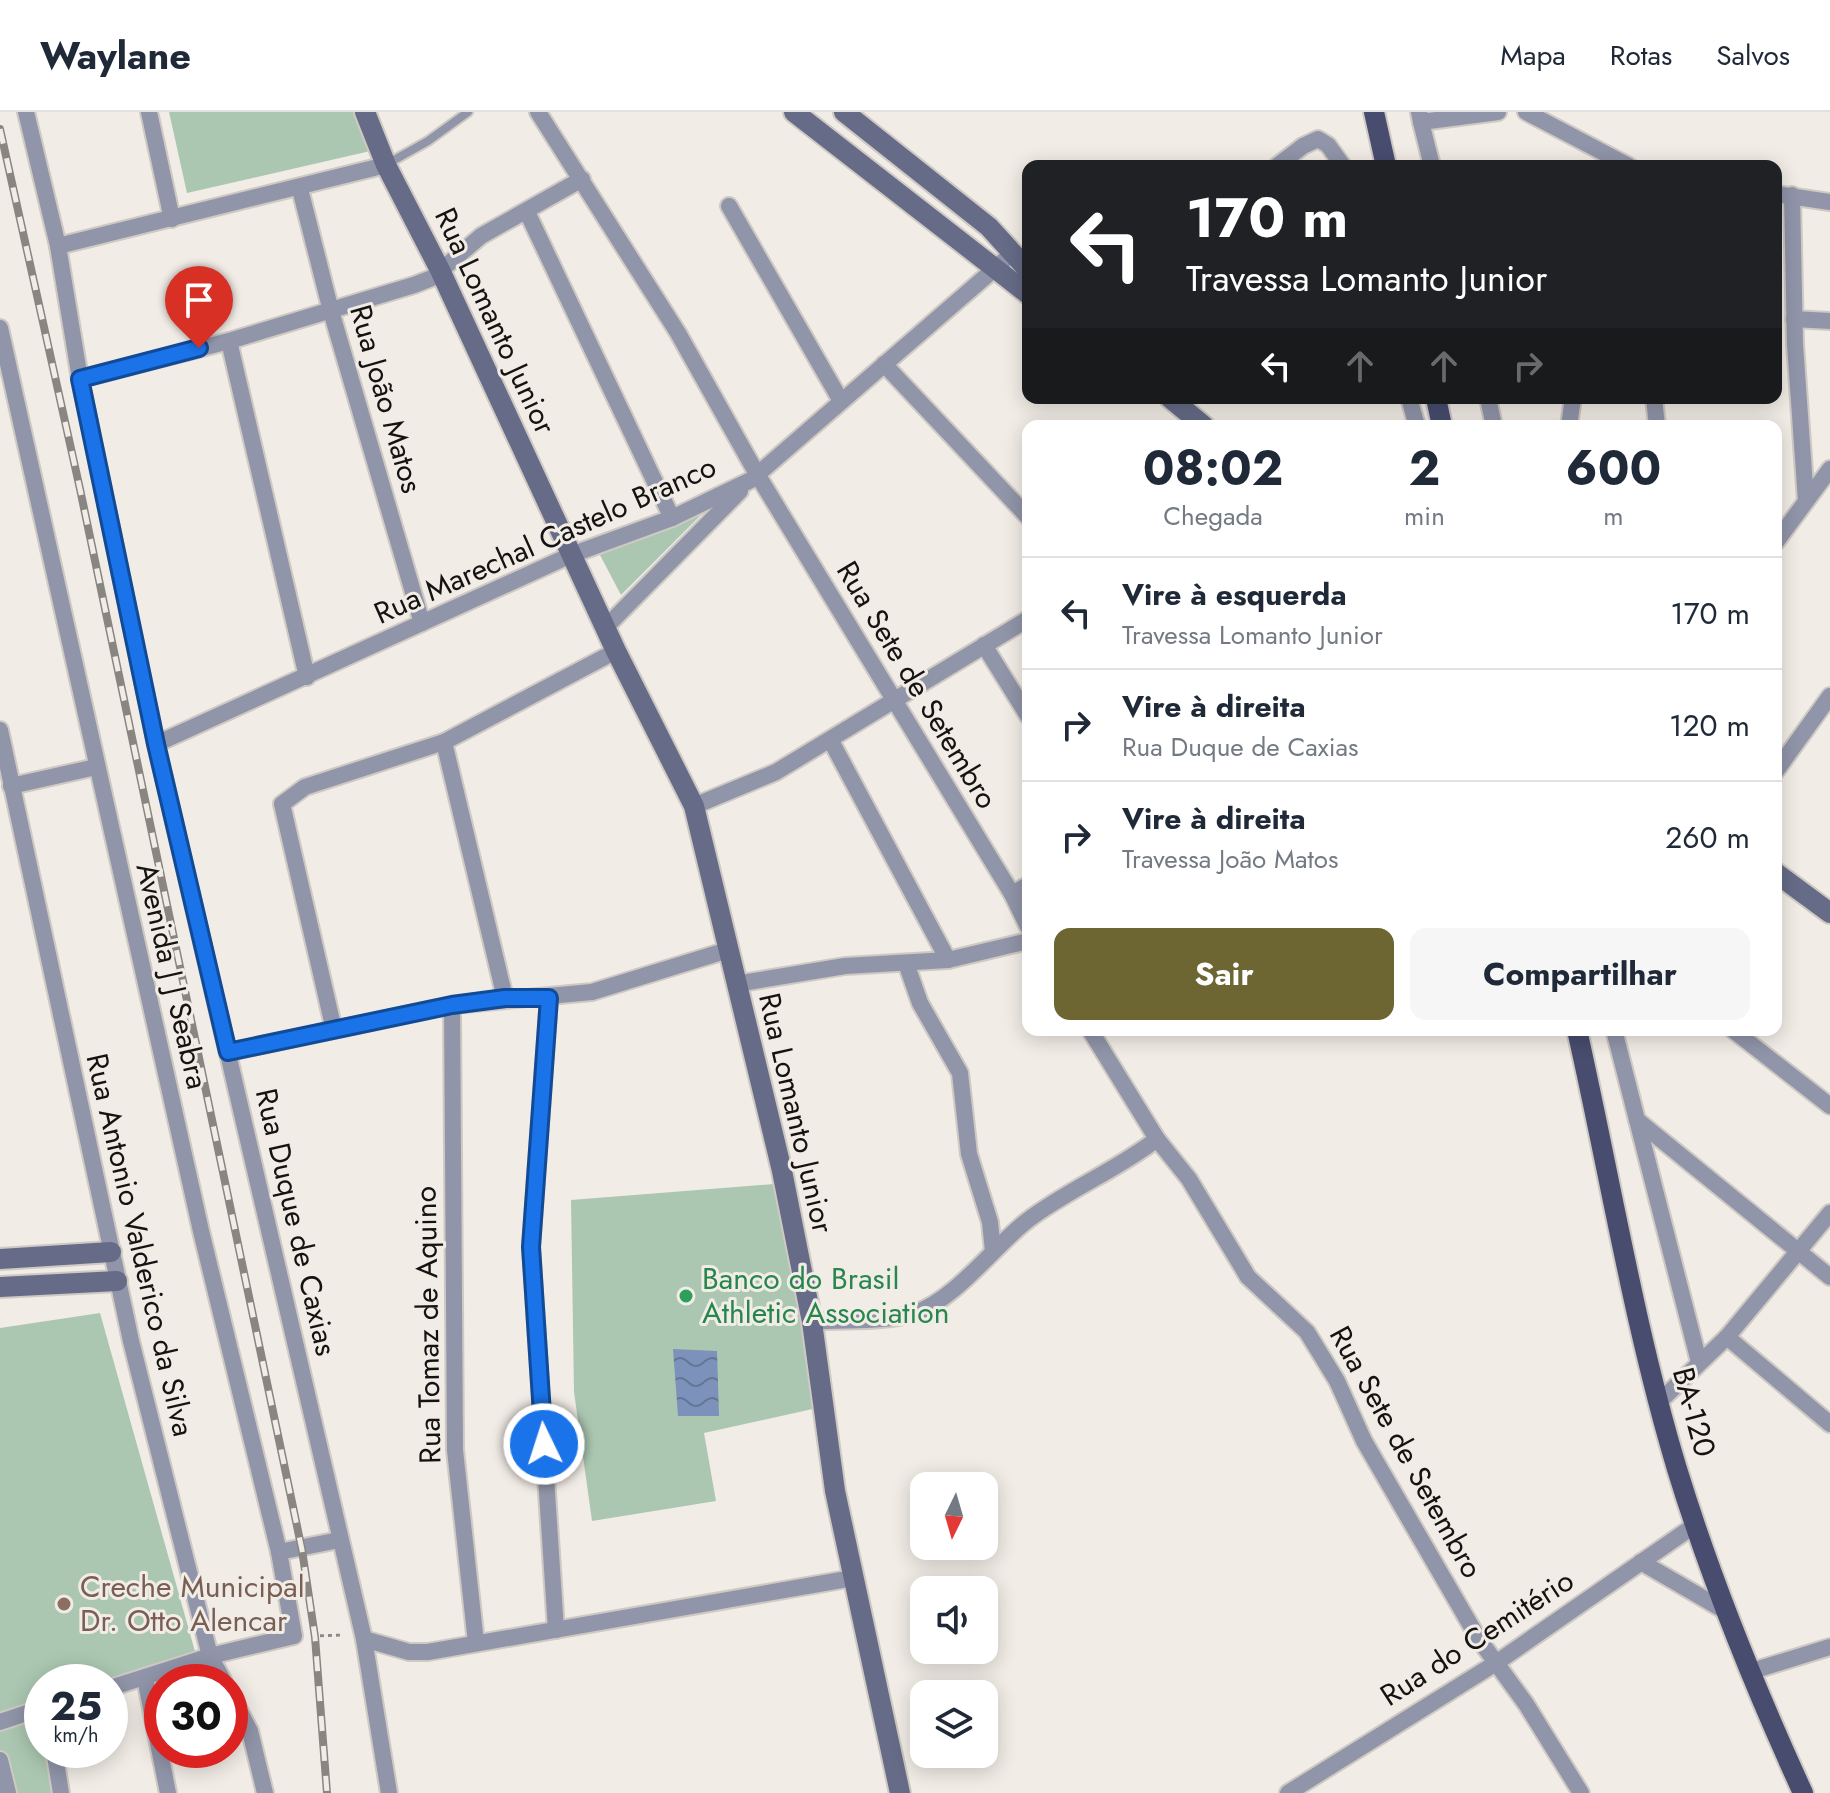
<!DOCTYPE html>
<html lang="pt">
<meta charset="utf-8">
<style>
:root{--surface:#fff;--page:#f6f6f7;--text:#1f2937;--muted:#747a83;--line:#e0e1e3;--accent:#6d6633}
body{margin:0;font-family:Jost,sans-serif;background:var(--page);color:var(--text);height:100vh;display:flex;flex-direction:column;font-size:30px;white-space:nowrap}
*{box-sizing:border-box;margin:0}
p{font-size:26px;color:var(--muted)}
.icon{flex:none;width:44px;height:44px;fill:none;stroke:currentColor;stroke-width:2;stroke-linecap:round;stroke-linejoin:round}
.map{position:relative;flex:1;overflow:hidden}
.drawer{position:absolute;left:1022px;top:308px;width:760px;height:616px;display:flex;flex-direction:column;background:var(--surface);border-radius:16px;box-shadow:0 4px 20px #0003}
.drawer>*{flex:none}
.banner{position:absolute;left:1022px;top:48px;width:760px;height:244px;border-radius:16px;box-shadow:0 4px 20px #0003;background:#202124;color:#fff;overflow:hidden}
.needle{width:52px;rotate:185deg}
.fabs{position:absolute;left:910px;top:1360px;display:grid;gap:16px}
.fabs a{display:grid;place-items:center;width:88px;height:88px;border-radius:16px;background:var(--surface);box-shadow:0 4px 20px #0003;font-size:40px}
.speed{position:absolute;left:24px;top:1552px;display:flex;gap:16px;font-size:40px;font-weight:700;text-align:center}
.speed>*{display:grid;place-content:center;width:104px;height:104px;border-radius:50%;background:var(--surface);box-shadow:0 4px 20px #0003;line-height:1}
.speed small{font-size:20px;font-weight:400}
.speed .limit{border:12px solid #d22;background:#fff;color:#111}
.pin{position:absolute;display:grid;place-items:center;width:68px;height:68px;color:#fff;margin:-82px -34px;border-radius:50% 50% 50% 0;rotate:-45deg;box-shadow:0 0 8px #0007}
.pin .icon{rotate:45deg}
.me{position:absolute;width:88px;margin:-44px;rotate:356deg;stroke-linejoin:round;filter:drop-shadow(0 0 6px #0008)}
.turn{display:flex;align-items:center;gap:28px;height:168px;padding:0 32px;font-size:36px}
.turn .icon{width:104px;height:104px;stroke-width:2.5}
.turn b{display:block;font-size:56px;line-height:68px}
.lanes{display:flex;align-items:center;height:76px;padding:0 32px;background:#0003;justify-content:center;gap:40px;direction:ltr}
.lanes .off{opacity:.35}
.eta{display:flex;justify-content:space-evenly;align-items:center;height:136px;text-align:center}
.eta b{font-size:48px;font-weight:700;line-height:56px}
.button{display:flex;gap:16px;margin-top:auto;padding:16px 32px}
.button a{flex:1;height:92px;border-radius:16px;background:var(--accent);color:#fff;font-size:32px;font-weight:700;line-height:92px;text-align:center}
.button a+a{background:var(--page);color:var(--text)}
ul{padding:0;list-style:none}
li{display:flex;align-items:center;gap:24px;height:112px;padding:0 32px;border-top:2px solid var(--line)}
li div{flex:1}
li b{display:block;font-size:30px}
li em{font-style:normal}
header{display:flex;align-items:center;gap:48px;box-sizing:border-box;height:112px;padding:0 40px;background:var(--surface);border-bottom:2px solid var(--line)}
header strong{font-size:38px}
nav{display:flex;gap:44px;margin-inline-start:auto;font-size:28px}
.map>svg:first-child{display:block}
.green{fill:#abc7b1}
.water{fill:url(#water-waves)}
.lines{fill:none;stroke-linecap:round;stroke-linejoin:round}
.lane-casing{stroke:#cfc9c4;stroke-width:12}
.street-casing{stroke:#cfc9c4;stroke-width:20}
.secondary-casing{stroke:#cfc9c4;stroke-width:24}
.primary-casing{stroke:#cfc9c4;stroke-width:24}
.path{stroke:#8c8884;stroke-width:3;stroke-dasharray:4 4;stroke-linecap:butt}
.lane{stroke:#9195a9;stroke-width:8}
.street{stroke:#9195a9;stroke-width:16}
.secondary{stroke:#666b87;stroke-width:20}
.primary{stroke:#484d6f;stroke-width:20}
.rail-casing{stroke:#898581;stroke-width:8}
.rail{stroke:#f2ece6;stroke-width:5;stroke-dasharray:15;stroke-linecap:butt}
.route-casing{stroke:#114b97;stroke-width:20}
.route{stroke:#1a73e8;stroke-width:14}
.leisure-dot{fill:#2e9e5b;stroke:#f2ece6;stroke-width:3}
.education-dot{fill:#8d6e63;stroke:#f2ece6;stroke-width:3}
.labels{text-anchor:middle;stroke-width:6;stroke-linejoin:round;paint-order:stroke}
.street-label{font-size:30px;fill:#151311;stroke:#f2ece6}
.leisure-label{font-size:30px;fill:#27864d;stroke:#f2ece6;text-anchor:start}
.education-label{font-size:30px;fill:#785e54;stroke:#f2ece6;text-anchor:start}
</style>
<header>
<strong>Waylane</strong>
<nav><a>Mapa</a><a>Rotas</a><a>Salvos</a></nav>
</header>
<div class="map">
<svg width="1830" height="1681" viewBox="0 0 1830 1681">
<defs>
<pattern id="water-waves" width="16" height="10" patternUnits="userSpaceOnUse" patternTransform="scale(2)"><rect width="16" height="10" fill="#7c92ba"/><path d="M0 5q4-4 8 0t8 0" fill="none" stroke="#647696"/></pattern>
</defs>
<rect width="100%" height="100%" fill="#f2ece6"/>
<g class="green">
<path d="M169 0H360L379 37 187 81Z"/>
<path d="M705 399 621 483 600 443Z"/>
<path d="M774 1072 826 1294 704 1321 716 1389 592 1409 574 1280 571 1088Z"/>
<path d="M100 1201 196 1543 110 1570H42V1638H54L60 1681H6L0 1653V1216Z"/>
</g>
<path class="water" d="M673 1237 717 1239 719 1304H678Z"/>
<g class="lines">
<defs>
<path id="lane" d="M387 52 428 29 468 0"/>
<g id="street">
<path d="M26 0 58 134 80 267 156 632 364 1527 389 1681"/>
<path d="M149 0 172 107"/>
<path d="M538 0 678 221 757 362 1012 782 1028 815"/>
<path d="M1419 0 1421 10 1498 0"/>
<path d="M1526 0 1629 54"/>
<path d="M1421 10 1432 54"/>
<path d="M1277 54 1303 34 1318 27 1328 33 1343 54"/>
<path d="M300 77 331 199 422 511"/>
<path d="M1776 82 1830 90"/>
<path d="M1792 83 1795 232 1806 389"/>
<path d="M729 94 841 289"/>
<path d="M527 100 672 406"/>
<path d="M58 134 386 53"/>
<path d="M1794 207 1830 209"/>
<path d="M0 216 201 1119 279 1440 294 1524 210 1544 110 1576"/>
<path d="M229 229 307 565"/>
<path d="M884 252 1028 405"/>
<path d="M80 267 229 229 414 173 432 166 481 124 582 67"/>
<path d="M1409 286 1417 314"/>
<path d="M1488 286 1494 314"/>
<path d="M1654 286 1657 314"/>
<path d="M1569 314 1573 286"/>
<path d="M1776 430 1830 357"/>
<path d="M606 515 740 379"/>
<path d="M984 533 1028 604"/>
<path d="M616 539 444 630 305 675 282 692 334 918 452 893 592 880 728 838"/>
<path d="M0 618 131 1229 210 1544 224 1570"/>
<path d="M831 629 948 848"/>
<path d="M444 630 505 886"/>
<path d="M156 632 571 443 672 406 751 368 1014 140"/>
<path d="M1776 659 1830 584"/>
<path d="M11 674 96 655"/>
<path d="M694 694 776 660 1028 507"/>
<path d="M1012 782 1028 773"/>
<path d="M906 851 920 891 960 961 969 1042 990 1110 993 1139"/>
<path d="M736 872 845 854 948 848 1028 829"/>
<path d="M549 886 531 1135 556 1518"/>
<path d="M452 893 455 1338 476 1531"/>
<path d="M1090 918 1157 1027 1189 1067 1248 1165 1307 1220 1337 1269 1364 1329 1478 1526 1526 1592 1581 1681"/>
<path d="M1614 918 1699 1250"/>
<path d="M1733 918 1830 994"/>
<path d="M228 940 334 918"/>
<path d="M1637 1008 1830 1165"/>
<path d="M812 1210C844 1207 884 1211 915 1201 956 1187 994 1134 1028 1108 1069 1077 1117 1058 1157 1027"/>
<path d="M1727 1225 1830 1312"/>
<path d="M1659 1290 1727 1225 1830 1101"/>
<path d="M279 1440 339 1428"/>
<path d="M1641 1450 1727 1500"/>
<path d="M364 1527 409 1540H428L853 1466"/>
<path d="M1749 1560 1830 1535"/>
<path d="M145 1566 168 1681"/>
<path d="M230 1581 250 1619 265 1681"/>
<path d="M0 1610 42 1596"/>
<path d="M54 1638 61 1681"/>
<path d="M0 1648 8 1681"/>
<path d="M1288 1681 1496 1551 1695 1413"/>
</g>
<g id="secondary">
<path d="M365 0 386 53 440 158 616 539 694 694 782 1059 812 1210 835 1379 900 1681"/>
<path d="M794 0 1028 182"/>
<path d="M844 0 989 115 1028 158"/>
<path d="M1170 286 1204 314"/>
<path d="M1776 761 1830 801"/>
<path d="M0 1147 111 1140"/>
<path d="M0 1175 117 1169"/>
</g>
<g id="primary">
<path d="M1374 0 1386 54"/>
<path d="M1436 286 1442 314"/>
<path d="M1577 918C1610 1064 1634 1214 1677 1357 1711 1468 1755 1576 1803 1681"/>
</g>
</defs>
<use href="#lane" class="lane-casing"/>
<use href="#street" class="street-casing"/>
<use href="#secondary" class="secondary-casing"/>
<use href="#primary" class="primary-casing"/>
<path class="path" d="M312 1524 344 1523"/>
<use href="#lane" class="lane"/>
<use href="#street" class="street"/>
<use href="#secondary" class="secondary"/>
<use href="#primary" class="primary"/>
<defs>
<path id="rail" d="M0 17 80 377 302 1438 315 1525 327 1681"/>
</defs>
<use href="#rail" class="rail-casing"/>
<use href="#rail" class="rail"/>
</g>
<g class="lines">
<defs>
<path id="route" d="M199 236 80 267 156 632 228 940 452 893 505 886H549L531 1135 544 1332"/>
</defs>
<use href="#route" class="route-casing"/>
<use href="#route" class="route"/>
</g>
<circle class="leisure-dot" cx="686" cy="1184" r="8"/>
<circle class="education-dot" cx="64" cy="1492" r="8"/>
<g class="labels">
<g class="street-label">
<text transform="translate(495 209) rotate(65)" y="10">Rua Lomanto Junior</text>
<text transform="translate(386 287) rotate(74)" y="10">Rua João Matos</text>
<text transform="translate(545 428) rotate(-24)" y="10">Rua Marechal Castelo Branco</text>
<text transform="translate(917 573) rotate(59)" y="10">Rua Sete de Setembro</text>
<text transform="translate(172 864) rotate(77)" y="10">Avenida J J Seabra</text>
<text transform="translate(796 1001) rotate(77)" y="10">Rua Lomanto Junior</text>
<text transform="translate(296 1110) rotate(77)" y="10">Rua Duque de Caxias</text>
<text transform="translate(140 1133) rotate(77)" y="10">Rua Antonio Valderico da Silva</text>
<text transform="translate(428 1213) rotate(-91)" y="10">Rua Tomaz de Aquino</text>
<text transform="translate(1694 1300) rotate(75)" y="10">BA-120</text>
<text transform="translate(1406 1340) rotate(61)" y="10">Rua Sete de Setembro</text>
<text transform="translate(1477 1526) rotate(-33)" y="10">Rua do Cemitério</text>
</g>
<g class="leisure-label">
<text x="702" y="1177">Banco do Brasil<tspan x="702" dy="34">Athletic Association</tspan></text>
</g>
<g class="education-label">
<text x="80" y="1485">Creche Municipal<tspan x="80" dy="34">Dr. Otto Alencar</tspan></text>
</g>
</g>
</svg>
<div class="fabs">
<a><svg class="needle" viewBox="-14 -14 28 28"><path d="M0-13l5 13h-10z" fill="#e53935"/><path d="M0 13l5-13h-10z" fill="#747a83"/></svg></a>
<a><svg class="icon" aria-label="sound" viewBox="0 0 24 24"><path d="M4 9h4l5-4v14l-5-4H4zM17 9q2 3 0 6"/></svg></a>
<a><svg class="icon" aria-label="layers" viewBox="0 0 24 24"><path d="M12 4l9 5-9 5-9-5zM3 14l9 5 9-5"/></svg></a>
</div>
<div class="speed"><div>25<small>km/h</small></div><div class="limit">30</div></div>
<div class="pin" style="left:199px;top:236px;background:#d93025"><svg class="icon" aria-label="arrive" viewBox="0 0 24 24"><path d="M6 21V4h12l-3 4 3 4H6"/></svg></div>
<svg class="me" style="left:544px;top:1332px" viewBox="-20 -20 40 40"><circle r="17" fill="#1a73e8" stroke="#fff" stroke-width="3"/><path d="M0-11L8 9 0 5-8 9z" fill="#fff"/></svg>
<div class="banner">
<div class="turn"><svg class="icon" aria-label="left" viewBox="0 0 24 24"><path d="M17 20v-9H6M10 6l-5 5 5 5"/></svg><div><b>170 m</b>Travessa Lomanto Junior</div></div>
<div class="lanes"><svg class="icon" aria-label="left" viewBox="0 0 24 24"><path d="M17 20v-9H6M10 6l-5 5 5 5"/></svg><svg class="icon off" aria-label="ahead" viewBox="0 0 24 24"><path d="M12 20V5M6 11l6-6 6 6"/></svg><svg class="icon off" aria-label="ahead" viewBox="0 0 24 24"><path d="M12 20V5M6 11l6-6 6 6"/></svg><svg class="icon off" aria-label="right" viewBox="0 0 24 24"><path d="M7 20v-9h11M14 6l5 5-5 5"/></svg></div>
</div>
<section class="drawer">
<div class="eta">
<div><b>08:02</b><p>Chegada</p></div>
<div><b>2</b><p>min</p></div>
<div><b>600</b><p>m</p></div>
</div>
<ul>
<li><svg class="icon" aria-label="left" viewBox="0 0 24 24"><path d="M17 20v-9H6M10 6l-5 5 5 5"/></svg><div><b>Vire à esquerda</b><p>Travessa Lomanto Junior</p></div><em>170 m</em></li>
<li><svg class="icon" aria-label="right" viewBox="0 0 24 24"><path d="M7 20v-9h11M14 6l5 5-5 5"/></svg><div><b>Vire à direita</b><p>Rua Duque de Caxias</p></div><em>120 m</em></li>
<li><svg class="icon" aria-label="right" viewBox="0 0 24 24"><path d="M7 20v-9h11M14 6l5 5-5 5"/></svg><div><b>Vire à direita</b><p>Travessa João Matos</p></div><em>260 m</em></li>
</ul>
<div class="button"><a>Sair</a><a>Compartilhar</a></div>
</section>
</div>
